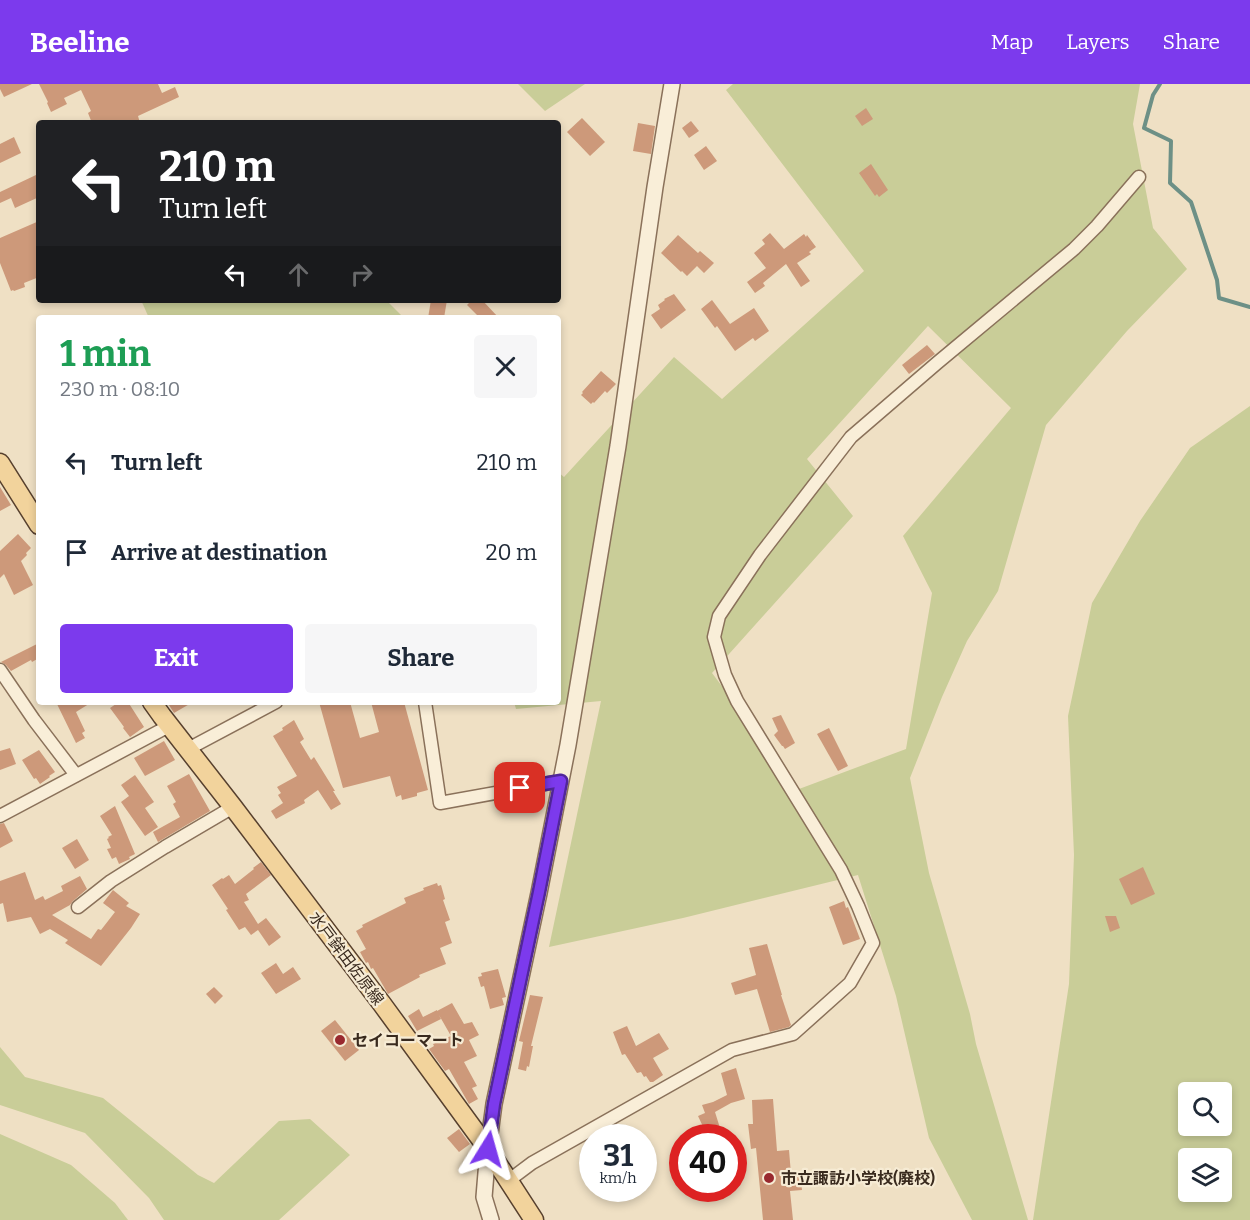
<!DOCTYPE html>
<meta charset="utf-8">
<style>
:root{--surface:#fff;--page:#f6f6f7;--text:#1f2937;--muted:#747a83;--accent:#7c3aed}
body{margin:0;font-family:Bitter,"Noto Sans JP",serif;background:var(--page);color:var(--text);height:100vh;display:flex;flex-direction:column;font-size:22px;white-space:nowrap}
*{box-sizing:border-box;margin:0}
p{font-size:20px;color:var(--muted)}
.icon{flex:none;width:33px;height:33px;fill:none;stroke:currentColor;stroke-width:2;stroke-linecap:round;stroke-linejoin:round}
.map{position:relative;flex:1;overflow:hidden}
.details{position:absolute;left:36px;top:231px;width:525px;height:390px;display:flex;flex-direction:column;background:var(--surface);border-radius:6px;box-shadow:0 3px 9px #0003}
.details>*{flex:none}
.banner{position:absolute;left:36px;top:36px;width:525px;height:183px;border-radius:6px;box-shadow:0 3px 9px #0003;background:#202124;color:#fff;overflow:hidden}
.buttons{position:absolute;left:1178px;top:998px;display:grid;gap:12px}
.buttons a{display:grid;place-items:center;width:54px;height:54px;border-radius:6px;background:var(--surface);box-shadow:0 3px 9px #0003;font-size:30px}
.speed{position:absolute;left:579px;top:1040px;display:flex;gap:12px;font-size:30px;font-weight:700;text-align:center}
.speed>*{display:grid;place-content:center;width:78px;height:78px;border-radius:50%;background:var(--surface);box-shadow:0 3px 9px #0003;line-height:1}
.speed small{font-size:15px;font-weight:400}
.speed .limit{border:9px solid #d22;background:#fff;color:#111}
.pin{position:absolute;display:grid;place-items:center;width:51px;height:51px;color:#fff;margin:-26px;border-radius:12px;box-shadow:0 3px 9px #0006}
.me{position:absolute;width:66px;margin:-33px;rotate:8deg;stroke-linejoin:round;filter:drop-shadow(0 0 4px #0008)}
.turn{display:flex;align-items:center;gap:21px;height:126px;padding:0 24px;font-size:27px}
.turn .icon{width:78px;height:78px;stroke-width:2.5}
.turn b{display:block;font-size:42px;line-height:51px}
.lanes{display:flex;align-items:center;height:57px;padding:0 24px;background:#0003;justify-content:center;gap:30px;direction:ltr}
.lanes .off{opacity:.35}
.round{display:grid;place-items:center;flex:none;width:63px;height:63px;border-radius:6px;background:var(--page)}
.headline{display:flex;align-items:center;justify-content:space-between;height:102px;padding:0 24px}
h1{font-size:36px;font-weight:700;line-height:45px;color:#1e9e55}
.button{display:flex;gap:12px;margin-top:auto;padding:12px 24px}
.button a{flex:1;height:69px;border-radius:6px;background:var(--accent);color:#fff;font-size:24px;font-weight:700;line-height:69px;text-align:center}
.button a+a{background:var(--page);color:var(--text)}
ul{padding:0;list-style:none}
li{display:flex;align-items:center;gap:18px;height:90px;padding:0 24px}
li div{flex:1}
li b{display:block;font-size:22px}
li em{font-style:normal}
header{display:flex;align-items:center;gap:36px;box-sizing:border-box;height:84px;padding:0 30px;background:var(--accent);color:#fff}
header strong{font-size:28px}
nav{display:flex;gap:33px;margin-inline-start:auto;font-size:21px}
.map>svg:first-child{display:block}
.green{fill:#c9cd98;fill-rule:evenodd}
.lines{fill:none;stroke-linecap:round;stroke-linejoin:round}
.stream{stroke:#6d9086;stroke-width:4}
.building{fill:#cd997a}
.minor-casing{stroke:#8a715a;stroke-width:15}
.tertiary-casing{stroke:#8a715a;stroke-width:18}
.primary-casing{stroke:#57402e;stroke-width:21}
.minor{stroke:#f9eed8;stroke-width:12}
.tertiary{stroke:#f9eed8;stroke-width:15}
.primary{stroke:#f2d39c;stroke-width:18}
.route-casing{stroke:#51269a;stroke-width:15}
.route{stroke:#7c3aed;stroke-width:10}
.poi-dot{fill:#99292f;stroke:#f6ebd4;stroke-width:2}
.labels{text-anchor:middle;stroke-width:4.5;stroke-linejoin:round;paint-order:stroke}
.street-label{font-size:16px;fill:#392a1e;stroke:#f6ebd4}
.poi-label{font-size:16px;font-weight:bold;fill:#392a1e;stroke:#f6ebd4;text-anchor:start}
</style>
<header>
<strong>Beeline</strong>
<nav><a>Map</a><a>Layers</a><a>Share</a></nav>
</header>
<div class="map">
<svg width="1250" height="1136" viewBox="0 0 1250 1136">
<rect width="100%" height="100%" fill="#efe0c4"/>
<g class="green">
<path d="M518 0H585L545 27Z"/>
<path d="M733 0H1140L1133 40 1153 144 1187 185 1127 247 1046 341 998 507 967 557 942 613 910 694 929 789 970 930 976 960 1028 1136H972L929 1054 896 912 858 791 683 834 549 863 601 617 516 625 514 618H558V388L564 393 674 273 722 315 864 187 726 6ZM928 242 1011 324 903 452 932 509 906 665 799 705 712 589 853 432 807 375Z"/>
<path d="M141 216H386L404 234H149Z"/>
<path d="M1250 322V1136H1033L1069 900 1074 771 1068 632 1092 519 1140 437 1190 364ZM1188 1008H1221V1041H1188ZM1188 1074H1221V1107H1188Z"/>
<path d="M0 963 25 993 103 1014 198 1091 214 1099 279 1037 310 1035 350 1071 279 1136H164L149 1114 85 1049 0 1021Z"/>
<path d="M0 1050 71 1081 115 1119 128 1136H0Z"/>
</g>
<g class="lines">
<path class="stream" d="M1160 0 1153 11 1144 44 1171 57 1170 99 1191 118 1217 196 1219 214 1250 223"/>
</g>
<g class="building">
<path d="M0 0H32L4 13 0 5Z"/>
<path d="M39 0H158L162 9 175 3 179 13 138 32 140 39H92L88 29 91 27 81 6 64 14 67 20 51 28 47 19 48 18Z"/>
<path d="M866 24 873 35 862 42 855 32Z"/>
<path d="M582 34 605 58 590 72 567 48Z"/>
<path d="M691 37 699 47 689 54 682 44Z"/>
<path d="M638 39 655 42 651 70 633 67Z"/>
<path d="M14 53 21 69 0 79V60Z"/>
<path d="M706 62 717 77 704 86 694 71Z"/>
<path d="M871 80 888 106 879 113 877 110 875 112 859 89Z"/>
<path d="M36 91 39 97V113L15 124 11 114 0 119V108Z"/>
<path d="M39 137V193L24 199 25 203 14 207 13 206 11 207 0 179V154Z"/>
<path d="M770 149 784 165 804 150 806 153 807 151 816 163 809 168 811 170 797 179 810 197 801 203 786 180 763 199 765 202 755 209 747 198 766 184 754 169 765 160 762 156Z"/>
<path d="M678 151 698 169 700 167 714 179 704 189 697 182 687 192 682 187 681 188 661 169Z"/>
<path d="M674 210 686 226 661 245 651 231 660 225 658 221 665 216 664 215Z"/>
<path d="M431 216H447L444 234H428Z"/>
<path d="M472 216H482L499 234H480L467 221Z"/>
<path d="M712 216 730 240 754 224 769 247 755 257 753 254 735 267 717 242 715 244 701 225Z"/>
<path d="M927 261 935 270 909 290 902 281Z"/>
<path d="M601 287 616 300 607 309 605 307 594 319 593 318 591 320 581 311 583 309 582 308Z"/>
<path d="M0 403 11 421 0 427Z"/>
<path d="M18 450 31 464 26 469 27 471 21 477 33 501 14 511 4 490 0 494V467Z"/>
<path d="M39 559V574L32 578 31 576 11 587 6 581 1 578Z"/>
<path d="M56 618H92L76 628 85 647 82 649 85 654 76 659Z"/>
<path d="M119 618H128L144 643 130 653 123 644 124 643 110 624Z"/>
<path d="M167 618H193L174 629Z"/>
<path d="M319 618H350L360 654 379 648 371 618H404L428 706 417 709V712L402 716 401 711 396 713 390 692 343 704Z"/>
<path d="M781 631 795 659 785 665 783 662H782L774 651 778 647 772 634Z"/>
<path d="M294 636 304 655 300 658 311 676 314 673 335 707H333L341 720 331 726 318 706 304 716 305 719 276 735 271 727 283 719 278 711 281 709 277 703 297 692 273 652 283 646 282 644Z"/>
<path d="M829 644 848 682 838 687 817 650Z"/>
<path d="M164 657 175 676 145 692 134 674Z"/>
<path d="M10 664 16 680 0 686V667Z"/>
<path d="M39 666 55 688 49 692 50 693 40 700 36 694 34 695 22 676Z"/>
<path d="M189 690 210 727 158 758 153 748 180 733 173 720 176 718 167 702Z"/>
<path d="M135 691 154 718 145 724 158 743 145 752 121 718 129 712 121 701Z"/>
<path d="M115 722 135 770 129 773 130 775 119 780 116 773 112 775 107 765 111 764 107 755 109 754 108 753 112 751 100 732Z"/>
<path d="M4 739 13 757 0 764V740Z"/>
<path d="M77 755 89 776 75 785 62 764Z"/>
<path d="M261 778 271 791 246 810 249 816 244 818 258 840 266 834 281 853 269 862 258 846 251 851 245 843 239 846 226 826 228 825 212 801 222 794 223 795 229 791 235 800 254 785 253 784Z"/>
<path d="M1143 783 1155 810 1131 821 1119 795Z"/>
<path d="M25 788 35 816 43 812 45 816 63 807 61 802 80 792 87 805 73 817 70 821 52 831 91 855 98 845 101 846 115 828 103 819 113 806 129 819 126 822 140 830 131 844 101 882 65 859 68 856 50 845 40 850 31 833 7 838 3 819 0 820V797Z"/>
<path d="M437 799 438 802 441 801 445 815 443 816 450 836 445 838 452 859 440 864 446 880 419 891 420 893 388 910 373 884 371 885 368 878 366 879 360 868 366 865 356 847 363 843 362 841 406 819 404 814 424 806 423 804Z"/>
<path d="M844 817 846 824 848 823 860 855 843 861 829 823Z"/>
<path d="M1105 832H1116L1120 844 1110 848Z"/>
<path d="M767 860 782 911H781L791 941 789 943 770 948 757 905 735 911 731 899 756 891 749 864Z"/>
<path d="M276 879 283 890 293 883 301 895 276 910 261 889Z"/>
<path d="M498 885 506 913 502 914 504 921 490 925 484 902 481 903 478 893 482 892 481 889Z"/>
<path d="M214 903 223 912 215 920 206 910Z"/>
<path d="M530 911 543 913 531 962H533L529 983 527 982 526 987 518 985 523 958 519 957Z"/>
<path d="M452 919 464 940 472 938 479 951 469 956 477 972 464 978 477 1002 472 1004 478 1015 469 1020 449 985 445 987 429 965 434 962 433 960 451 952 439 931 441 935 417 947 408 932 419 925 423 933 437 926V927Z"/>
<path d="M335 936 359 966 345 977 321 947Z"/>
<path d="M627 942 636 962 659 949 669 965 653 974 663 991 653 998H650L646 992 644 993 641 988 637 989 625 970 622 971 613 948Z"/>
<path d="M736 984 745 1015 731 1019 715 1028 720 1044 706 1049 698 1032 705 1029 702 1021 713 1018 727 1011 721 989Z"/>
<path d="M773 1015 777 1067 789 1066 791 1090 800 1089 802 1106 790 1107 793 1136H763L756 1064 751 1065 748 1040H753L752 1016Z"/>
<path d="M459 1045 470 1060 459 1068 447 1054Z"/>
</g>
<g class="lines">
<defs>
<g id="minor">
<path d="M0 586 34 636 76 691"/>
<path d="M425 618 440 719 561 697"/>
<path d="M188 665 276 618"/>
<path d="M0 732 169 642"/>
<path d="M78 823 111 797 165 763 233 723"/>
<path d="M508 1097 532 1079 732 966 793 950 850 899 873 859 858 822 841 786 737 617 725 591 714 553 719 532 760 471 851 353 937 279 1074 165 1097 142 1139 93"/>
</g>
<path id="tertiary" d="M491 1136 484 1113 488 1065 494 1020 539 809 568 661 618 362 655 103 672 0"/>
<g id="primary">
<path d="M0 379 39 441"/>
<path d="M152 618 162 632 233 723 382 920 488 1065 534 1136"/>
</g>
</defs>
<use href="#minor" class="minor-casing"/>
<use href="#tertiary" class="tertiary-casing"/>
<use href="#primary" class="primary-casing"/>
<use href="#minor" class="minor"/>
<use href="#tertiary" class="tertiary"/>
<use href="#primary" class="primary"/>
</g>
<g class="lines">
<defs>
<path id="route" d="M488 1065 494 1020 539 808 561 697 520 704"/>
</defs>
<use href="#route" class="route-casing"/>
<use href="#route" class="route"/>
</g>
<g class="poi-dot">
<circle cx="340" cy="956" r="6"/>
<circle cx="769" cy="1094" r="6"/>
</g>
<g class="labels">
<g class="street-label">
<text transform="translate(347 874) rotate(53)" y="6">水戸鉾田佐原線</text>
</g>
<g class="poi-label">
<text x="352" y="962">セイコーマート</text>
<text x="781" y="1100">市立諏訪小学校(廃校)</text>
</g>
</g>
</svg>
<div class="buttons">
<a><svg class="icon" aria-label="search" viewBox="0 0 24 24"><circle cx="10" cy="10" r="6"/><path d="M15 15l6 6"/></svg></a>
<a><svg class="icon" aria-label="layers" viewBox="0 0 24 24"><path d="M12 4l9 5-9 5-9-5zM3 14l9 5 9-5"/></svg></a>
</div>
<div class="speed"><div>31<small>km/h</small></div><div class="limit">40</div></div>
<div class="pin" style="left:520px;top:704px;background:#d93025"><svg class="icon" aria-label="arrive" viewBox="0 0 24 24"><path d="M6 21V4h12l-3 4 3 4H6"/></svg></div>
<svg class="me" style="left:488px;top:1065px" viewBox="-20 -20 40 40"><path d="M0-17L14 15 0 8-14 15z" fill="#7c3aed" stroke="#fff" stroke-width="4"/></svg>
<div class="banner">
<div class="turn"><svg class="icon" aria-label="left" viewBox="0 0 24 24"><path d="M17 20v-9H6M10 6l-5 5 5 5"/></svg><div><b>210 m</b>Turn left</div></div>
<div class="lanes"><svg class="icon" aria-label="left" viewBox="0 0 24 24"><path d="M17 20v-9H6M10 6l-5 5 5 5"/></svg><svg class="icon off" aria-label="ahead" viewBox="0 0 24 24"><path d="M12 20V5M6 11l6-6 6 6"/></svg><svg class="icon off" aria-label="right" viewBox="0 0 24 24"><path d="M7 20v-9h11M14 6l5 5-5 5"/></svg></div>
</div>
<section class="details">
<div class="headline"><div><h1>1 min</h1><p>230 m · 08:10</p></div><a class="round"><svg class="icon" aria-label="close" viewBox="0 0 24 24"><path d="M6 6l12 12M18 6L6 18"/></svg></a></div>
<ul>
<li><svg class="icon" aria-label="left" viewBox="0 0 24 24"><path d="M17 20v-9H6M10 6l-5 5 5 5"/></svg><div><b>Turn left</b></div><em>210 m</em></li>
<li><svg class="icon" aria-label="arrive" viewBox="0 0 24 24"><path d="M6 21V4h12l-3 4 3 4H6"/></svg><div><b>Arrive at destination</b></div><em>20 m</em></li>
</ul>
<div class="button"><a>Exit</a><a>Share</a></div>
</section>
</div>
